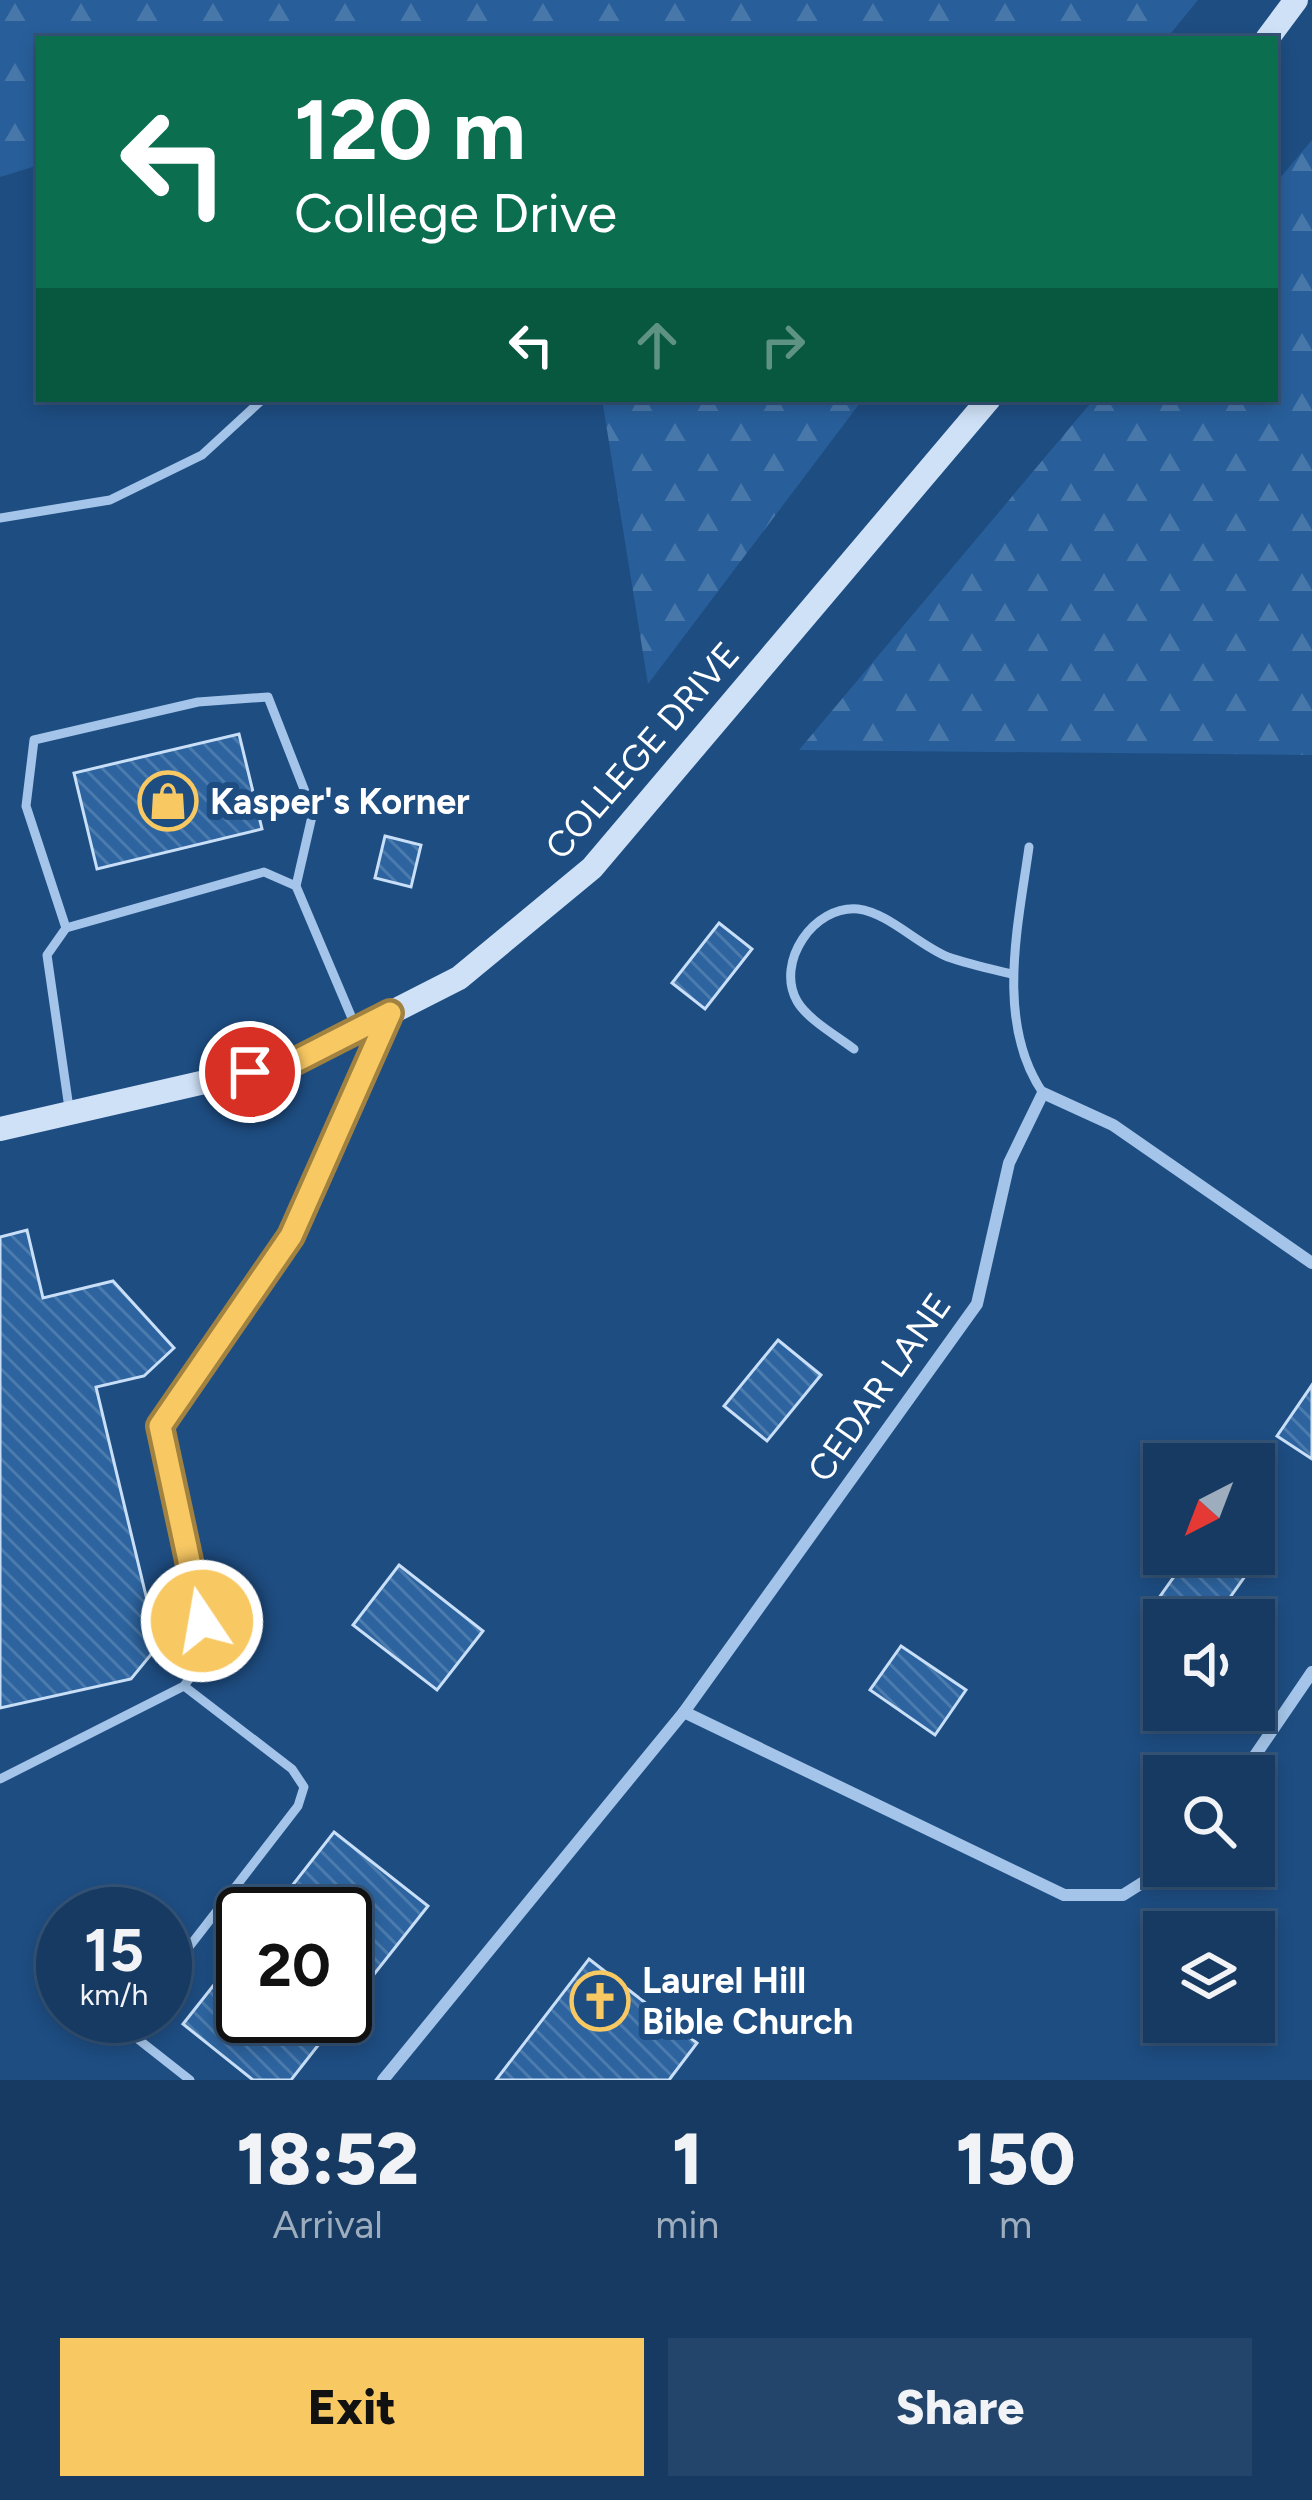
<!DOCTYPE html>
<style>
:root{--surface:#163a62;--page:#23456b;--text:#f1f3f6;--muted:#9eadbe;--line:#355477;--accent:#f8c863}
body{margin:0;font-family:Figtree,sans-serif;background:var(--page);color:var(--text);height:100vh;display:flex;flex-direction:column;font-size:45px;white-space:nowrap}
*{box-sizing:border-box;margin:0}
p{font-size:39px;color:var(--muted)}
.icon{flex:none;width:66px;height:66px;fill:none;stroke:currentColor;stroke-width:2;stroke-linecap:round;stroke-linejoin:round}
.map{position:relative;height:2080px;overflow:hidden}
.details{display:flex;flex-direction:column;background:var(--surface);flex:1}
.details>*{flex:none}
.banner{position:absolute;left:36px;top:36px;width:1242px;height:366px;border-radius:0px;box-shadow:0 6px 18px #0003,0 0 0 3px var(--line);background:#0b6e4f;color:#fff;overflow:hidden}
.needle{width:78px;rotate:222deg}
.fabs{position:absolute;left:1143px;top:1443px;display:grid;gap:24px}
.fabs a{display:grid;place-items:center;width:132px;height:132px;border-radius:0px;background:var(--surface);box-shadow:0 6px 18px #0003,0 0 0 3px var(--line);font-size:60px}
.speed{position:absolute;left:36px;top:1887px;display:flex;gap:24px;font-size:60px;font-weight:700;text-align:center}
.speed>*{display:grid;place-content:center;width:156px;height:156px;border-radius:50%;background:var(--surface);box-shadow:0 6px 18px #0003,0 0 0 3px var(--line);line-height:1}
.speed small{font-size:30px;font-weight:400}
.speed .limit{border:6px solid #111;border-radius:18px;background:#fff;color:#111}
.pin{position:absolute;display:grid;place-items:center;width:102px;height:102px;color:#fff;margin:-51px;border:6px solid #fff;border-radius:50%;box-shadow:0 3px 12px #0007}
.me{position:absolute;width:132px;margin:-66px;rotate:348deg;stroke-linejoin:round;filter:drop-shadow(0 0 9px #0008)}
.turn{display:flex;align-items:center;gap:42px;height:252px;padding:0 60px;font-size:54px}
.turn .icon{width:156px;height:156px;stroke-width:2.5}
.turn b{display:block;font-size:84px;line-height:102px}
.lanes{display:flex;align-items:center;height:114px;padding:0 60px;background:#0003;justify-content:center;gap:60px;direction:ltr}
.lanes .off{opacity:.35}
.eta{display:flex;justify-content:space-evenly;align-items:center;height:204px;text-align:center}
.eta b{font-size:72px;font-weight:800;line-height:84px}
.action{display:flex;gap:24px;margin-top:auto;padding:24px 60px}
.action a{flex:1;height:138px;border-radius:0px;background:var(--accent);color:#111;font-size:48px;font-weight:800;line-height:138px;text-align:center}
.action a+a{background:var(--page);color:var(--text)}
.map>svg:first-child{display:block}
.forest{fill:url(#forest-firs)}
.building{fill:url(#building-back-hatch);stroke:#c8dff7;stroke-width:3}
.lines{fill:none;stroke-linecap:round;stroke-linejoin:round}
.service{stroke:#a4c5e9;stroke-width:9}
.minor{stroke:#a4c5e9;stroke-width:12}
.secondary{stroke:#cfe1f7;stroke-width:24}
.route-casing{stroke:#a18240;stroke-width:30}
.route{stroke:#f8c863;stroke-width:21}
.labels{text-anchor:middle;stroke-width:12;stroke-linejoin:round;paint-order:stroke}
.street-label{font-size:36px;fill:#fff;stroke:#1e4d82}
.poi-label{font-size:36px;font-weight:bold;fill:#fff;stroke:#1e4d82;text-anchor:start}
</style>
<div class="map">
<svg width="1312" height="2080" viewBox="0 0 1312 2080">
<defs>
<pattern id="forest-firs" width="22" height="20" patternUnits="userSpaceOnUse" patternTransform="scale(3)"><rect width="22" height="20" fill="#285f9a"/><path d="M5 1l3.5 6h-7zM16 11l3.5 6h-7z" fill="#4877a9"/></pattern>
<pattern id="building-back-hatch" width="6" height="6" patternUnits="userSpaceOnUse" patternTransform="scale(3)"><rect width="6" height="6" fill="#2d649f"/><path d="M-1 5l2 2M0 0l6 6M5-1l2 2" fill="none" stroke="#4c7bad"/></pattern>
</defs>
<rect width="100%" height="100%" fill="#1e4d82"/>
<g class="forest">
<path d="M0 0H1198L1166 39H39V165L0 177Z"/>
<path d="M1312 140V755L799 750 1094 399H1275V184Z"/>
<path d="M602 399H863L648 684Z"/>
</g>
<g class="building">
<path d="M239 734 262 829 97 869 74 773Z"/>
<path d="M385 836 421 845 411 887 375 878Z"/>
<path d="M719 923 752 949 705 1009 672 983Z"/>
<path d="M27 1230 43 1298 113 1281 174 1348 144 1376 96 1387 158 1646 131 1679 0 1708V1237Z"/>
<path d="M778 1340 821 1375 767 1441 724 1406Z"/>
<path d="M1312 1385V1459L1277 1436Z"/>
<path d="M1190 1554H1244L1255 1562 1214 1620H1175L1154 1605Z"/>
<path d="M399 1565 483 1631 437 1690 353 1625Z"/>
<path d="M901 1646 966 1690 935 1735 870 1690Z"/>
<path d="M334 1832 428 1906 345 2011V1914H270Z"/>
<path d="M243 1948V2016H341L291 2080H253L183 2024Z"/>
<path d="M589 1959 697 2043 669 2080H496Z"/>
</g>
<g class="lines">
<g class="service">
<path d="M0 518 110 500 202 455 263 399"/>
<path d="M1029 847C1018 926 995 1023 1043 1093"/>
<path d="M66 928 26 806 34 740 198 702 268 697 313 812 296 886 357 1030"/>
<path d="M854 1049C837 1036 807 1019 797 1001 775 962 814 905 858 909 889 913 918 945 948 957 968 964 991 969 1012 974"/>
<path d="M69 1108 47 955 66 928 264 872 296 886"/>
<path d="M0 1779 184 1686 202 1661V1621L160 1426 291 1236 385 1024"/>
<path d="M165 1978 298 1806 304 1787 292 1769 184 1686"/>
<path d="M136 2016 134 2036 190 2080"/>
</g>
<g class="minor">
<path d="M1241 1776 1312 1672"/>
<path d="M1169 1866 1123 1895H1064L684 1712 977 1304 1009 1163 1043 1093 1113 1125 1312 1263"/>
<path d="M383 2080 684 1712"/>
</g>
<g class="secondary">
<path d="M1267 39 1296 0"/>
<path d="M0 1129 296 1061 459 978 592 868 989 399"/>
</g>
</g>
<g class="lines">
<defs>
<path id="route" d="M202 1621 160 1426 291 1236 390 1013 296 1061 250 1072"/>
</defs>
<use href="#route" class="route-casing"/>
<use href="#route" class="route"/>
</g>
<defs>
<symbol id="shop-ring" viewBox="-11 -11 22 22"><circle r="9.5" fill="#1e4d82" stroke="#f8c863" stroke-width="1.5"/><path d="M-5-2.5h2.3a2.7 3.5 0 0 1 5.4 0H5L5.5 6h-11ZM-1.5-2.5h3a1.5 2.3 0 0 0-3 0Z" fill="#f8c863"/></symbol>
<symbol id="church-ring" viewBox="-11 -11 22 22"><circle r="9.5" fill="#1e4d82" stroke="#f8c863" stroke-width="1.5"/><path d="M-1.2-6h2.4v3.5h3.3v2.4h-3.3V6h-2.4V-.1h-3.3v-2.4h3.3Z" fill="#f8c863"/></symbol>
</defs>
<g fill-rule="evenodd">
<use href="#shop-ring" x="135" y="768" width="66" height="66"/>
<use href="#church-ring" x="567" y="1968" width="66" height="66"/>
</g>
<g class="labels">
<g class="street-label">
<text transform="translate(642 750) rotate(-49)" y="13">COLLEGE DRIVE</text>
<text transform="translate(879 1387) rotate(-55)" y="13">CEDAR LANE</text>
</g>
<g class="poi-label">
<text x="210" y="814">Kasper's Korner</text>
<text x="642" y="1993">Laurel Hill<tspan x="642" dy="41">Bible Church</tspan></text>
</g>
</g>
</svg>
<div class="fabs">
<a><svg class="needle" viewBox="-14 -14 28 28"><path d="M0-13l5 13h-10z" fill="#e53935"/><path d="M0 13l5-13h-10z" fill="#9eadbe"/></svg></a>
<a><svg class="icon" aria-label="sound" viewBox="0 0 24 24"><path d="M4 9h4l5-4v14l-5-4H4zM17 9q2 3 0 6"/></svg></a>
<a><svg class="icon" aria-label="search" viewBox="0 0 24 24"><circle cx="10" cy="10" r="6"/><path d="M15 15l6 6"/></svg></a>
<a><svg class="icon" aria-label="layers" viewBox="0 0 24 24"><path d="M12 4l9 5-9 5-9-5zM3 14l9 5 9-5"/></svg></a>
</div>
<div class="speed"><div>15<small>km/h</small></div><div class="limit">20</div></div>
<div class="pin" style="left:250px;top:1072px;background:#d93025"><svg class="icon" aria-label="arrive" viewBox="0 0 24 24"><path d="M6 21V4h12l-3 4 3 4H6"/></svg></div>
<svg class="me" style="left:202px;top:1621px" viewBox="-20 -20 40 40"><circle r="17" fill="#f8c863" stroke="#fff" stroke-width="3"/><path d="M0-11L8 9 0 5-8 9z" fill="#fff"/></svg>
<div class="banner">
<div class="turn"><svg class="icon" aria-label="left" viewBox="0 0 24 24"><path d="M17 20v-9H6M10 6l-5 5 5 5"/></svg><div><b>120 m</b>College Drive</div></div>
<div class="lanes"><svg class="icon" aria-label="left" viewBox="0 0 24 24"><path d="M17 20v-9H6M10 6l-5 5 5 5"/></svg><svg class="icon off" aria-label="ahead" viewBox="0 0 24 24"><path d="M12 20V5M6 11l6-6 6 6"/></svg><svg class="icon off" aria-label="right" viewBox="0 0 24 24"><path d="M7 20v-9h11M14 6l5 5-5 5"/></svg></div>
</div>
</div>
<section class="details">
<div class="eta">
<div><b>18:52</b><p>Arrival</p></div>
<div><b>1</b><p>min</p></div>
<div><b>150</b><p>m</p></div>
</div>
<div class="action"><a>Exit</a><a>Share</a></div>
</section>
